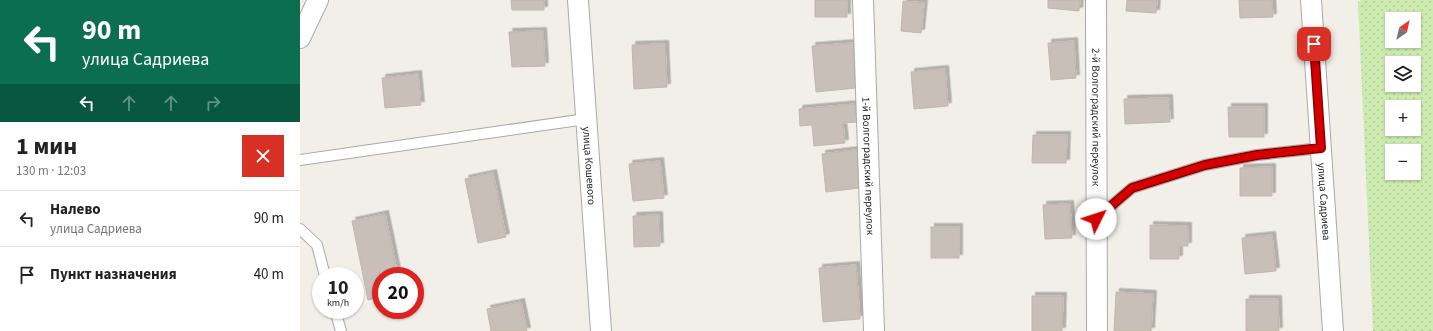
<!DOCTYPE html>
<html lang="ru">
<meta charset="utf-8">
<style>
:root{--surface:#fff;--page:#f2f2f2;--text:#222;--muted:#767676;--line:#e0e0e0}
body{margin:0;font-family:"Source Sans 3",sans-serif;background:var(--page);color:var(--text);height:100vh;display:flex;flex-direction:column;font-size:15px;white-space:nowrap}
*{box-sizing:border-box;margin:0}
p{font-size:13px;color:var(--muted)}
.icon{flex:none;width:22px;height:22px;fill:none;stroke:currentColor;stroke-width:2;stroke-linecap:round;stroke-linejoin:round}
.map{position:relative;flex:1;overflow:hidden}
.sheet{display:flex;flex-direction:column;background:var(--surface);width:300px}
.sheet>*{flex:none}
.top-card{background:#0b6e4f;color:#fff;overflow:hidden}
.needle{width:26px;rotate:34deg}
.tools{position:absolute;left:1085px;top:12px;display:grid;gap:8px}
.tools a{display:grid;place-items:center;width:36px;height:36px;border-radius:0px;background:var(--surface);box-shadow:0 1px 3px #0004;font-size:20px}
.speed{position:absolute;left:12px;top:267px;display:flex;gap:8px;font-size:20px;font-weight:700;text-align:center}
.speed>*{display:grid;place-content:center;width:52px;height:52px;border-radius:50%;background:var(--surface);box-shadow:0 1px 3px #0004;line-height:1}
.speed small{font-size:10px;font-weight:400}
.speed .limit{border:6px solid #d22;background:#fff;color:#111}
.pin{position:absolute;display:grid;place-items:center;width:34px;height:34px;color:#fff;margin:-17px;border-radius:8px;box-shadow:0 2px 6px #0006}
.me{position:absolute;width:44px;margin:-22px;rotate:49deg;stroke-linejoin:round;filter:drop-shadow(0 0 3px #0008)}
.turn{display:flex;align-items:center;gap:14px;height:84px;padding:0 16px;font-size:18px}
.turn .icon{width:52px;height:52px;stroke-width:2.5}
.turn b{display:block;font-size:28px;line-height:34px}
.lanes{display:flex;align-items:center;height:38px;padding:0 16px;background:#0003;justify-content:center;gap:20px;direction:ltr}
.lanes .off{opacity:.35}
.round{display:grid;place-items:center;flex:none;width:42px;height:42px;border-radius:0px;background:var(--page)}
.headline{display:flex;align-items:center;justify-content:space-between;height:68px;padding:0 16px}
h1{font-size:24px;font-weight:700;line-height:30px}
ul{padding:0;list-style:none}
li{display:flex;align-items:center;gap:12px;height:56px;padding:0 16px;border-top:1px solid var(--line)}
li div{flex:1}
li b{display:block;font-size:15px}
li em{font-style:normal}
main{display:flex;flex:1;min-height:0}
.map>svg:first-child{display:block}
.grass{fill:url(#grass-dots);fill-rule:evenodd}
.building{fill:#c7bfb8;stroke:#c4b6ab;filter:url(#shadow)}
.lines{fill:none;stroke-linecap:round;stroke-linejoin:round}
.lane-casing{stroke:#a9a9a9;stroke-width:12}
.street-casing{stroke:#a9a9a9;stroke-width:22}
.lane{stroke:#fff;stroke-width:10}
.street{stroke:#fff;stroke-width:20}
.route-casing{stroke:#8a0000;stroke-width:10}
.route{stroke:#d40000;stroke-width:7}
.labels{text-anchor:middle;stroke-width:4;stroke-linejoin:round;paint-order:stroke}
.street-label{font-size:11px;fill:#222;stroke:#fff}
</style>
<main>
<section class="sheet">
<div class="top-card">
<div class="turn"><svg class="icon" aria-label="left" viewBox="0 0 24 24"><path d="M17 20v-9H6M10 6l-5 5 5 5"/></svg><div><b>90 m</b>улица Садриева</div></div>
<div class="lanes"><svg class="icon" aria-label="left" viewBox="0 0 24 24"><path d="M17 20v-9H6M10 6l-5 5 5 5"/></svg><svg class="icon off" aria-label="ahead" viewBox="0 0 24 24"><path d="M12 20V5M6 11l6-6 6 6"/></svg><svg class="icon off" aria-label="ahead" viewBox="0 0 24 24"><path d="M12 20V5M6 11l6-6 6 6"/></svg><svg class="icon off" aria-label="right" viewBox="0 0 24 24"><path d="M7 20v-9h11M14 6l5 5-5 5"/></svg></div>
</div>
<div class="headline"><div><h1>1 мин</h1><p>130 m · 12:03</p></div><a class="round" style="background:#d93025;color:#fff"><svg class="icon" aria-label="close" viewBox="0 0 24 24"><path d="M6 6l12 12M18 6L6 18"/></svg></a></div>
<ul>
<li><svg class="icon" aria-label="left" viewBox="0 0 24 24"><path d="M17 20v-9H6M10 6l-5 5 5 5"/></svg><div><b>Налево</b><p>улица Садриева</p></div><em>90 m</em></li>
<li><svg class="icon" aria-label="arrive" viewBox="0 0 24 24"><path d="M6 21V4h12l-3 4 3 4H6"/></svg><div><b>Пункт назначения</b></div><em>40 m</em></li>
</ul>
</section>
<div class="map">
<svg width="1133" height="331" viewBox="0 0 1133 331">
<defs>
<pattern id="grass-dots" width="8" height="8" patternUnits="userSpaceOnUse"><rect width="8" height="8" fill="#cdebb0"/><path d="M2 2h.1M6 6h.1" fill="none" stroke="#b0c997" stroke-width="1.8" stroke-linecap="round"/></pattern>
<filter id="shadow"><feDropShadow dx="3.5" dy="-3.5" stdDeviation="0" flood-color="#0004"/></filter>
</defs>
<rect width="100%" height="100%" fill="#f2efe9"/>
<path class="grass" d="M1062 0H1133V331H1073L1058 2ZM1092 19H1114V41H1092ZM1092 63H1114V85H1092ZM1092 107H1114V129H1092ZM1092 151H1114V173H1092Z"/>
<g class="building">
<path d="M211 0H244V10H212Z"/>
<rect x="515" y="0" width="32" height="17"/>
<path d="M748 0H780L779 11 748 8Z"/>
<path d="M827 0H857L856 13 826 11Z"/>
<path d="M939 0H972L973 17 940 18Z"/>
<path d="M603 1 624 3 621 33 601 31Z"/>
<path d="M243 31 245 66 212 67 209 32Z"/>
<path d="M774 41 776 78 751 80 748 43Z"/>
<path d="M553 43 556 88 516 92 512 46Z"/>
<path d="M365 44 367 87 334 89 332 45Z"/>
<path d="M645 69 648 106 614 109 611 72Z"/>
<path d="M118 74 121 105 85 108 82 78Z"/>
<path d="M869 98 870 122 825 124 824 99Z"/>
<path d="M555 104 557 122 543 123 545 143 514 146 512 125 500 126 499 109Z"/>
<path d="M928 107H964V137H929Z"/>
<path d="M733 135H767L766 163H732Z"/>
<path d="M563 149 568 187 526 192 522 154Z"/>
<path d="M360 161 364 198 333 201 329 164Z"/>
<path d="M972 167V196H940V168Z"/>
<path d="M193 173 206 237 178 243 165 179Z"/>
<path d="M770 204 772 238 745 239 743 205Z"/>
<path d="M85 214 98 276H81V297L68 300 52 221Z"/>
<path d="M359 215 360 246 334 247 333 216Z"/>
<path d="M850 225 888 226V246H879V259H850Z"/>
<rect x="631" y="227" width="28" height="31"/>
<path d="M972 235 976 271 945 274 942 238Z"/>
<path d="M556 265 560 319 523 322 519 268Z"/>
<path d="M816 292 853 294 851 331H814Z"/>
<path d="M732 296H763L762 331H732Z"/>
<path d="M946 299H978L979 331H946Z"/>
<path d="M221 302 227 331H191L187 309Z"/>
</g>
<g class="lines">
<defs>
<g id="lane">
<path d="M0 160 286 119"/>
<path d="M796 219 832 188 905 165 957 155 1021 148"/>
<path d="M0 229 17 245 25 276"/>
<path d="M35 310 41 331"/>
</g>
<g id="street">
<path id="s1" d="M278 0 301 331"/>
<path id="s2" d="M563 0 574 331"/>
<path id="s3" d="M796 0 797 331"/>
<path id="s4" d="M1011 0 1033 331"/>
<path d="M0 38 18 0"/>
</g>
</defs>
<use href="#lane" class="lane-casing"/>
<use href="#street" class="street-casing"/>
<use href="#lane" class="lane"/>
<use href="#street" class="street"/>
</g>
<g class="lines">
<defs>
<path id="route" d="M796 219 832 188 905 165 957 155 1021 148 1014 44"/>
</defs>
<use href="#route" class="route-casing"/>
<use href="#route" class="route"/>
</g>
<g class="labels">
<g class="street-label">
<text dy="4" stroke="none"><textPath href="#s3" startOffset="117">2-й Волгоградский переулок</textPath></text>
<text dy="4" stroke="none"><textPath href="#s1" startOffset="166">улица Кошевого</textPath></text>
<text dy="4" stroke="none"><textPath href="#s2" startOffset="166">1-й Волгоградский переулок</textPath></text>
<text dy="4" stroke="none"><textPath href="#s4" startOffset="202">улица Садриева</textPath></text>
</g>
</g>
</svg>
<div class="tools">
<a><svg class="needle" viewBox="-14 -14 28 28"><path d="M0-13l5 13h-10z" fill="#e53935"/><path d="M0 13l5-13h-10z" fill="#767676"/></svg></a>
<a><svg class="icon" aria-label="layers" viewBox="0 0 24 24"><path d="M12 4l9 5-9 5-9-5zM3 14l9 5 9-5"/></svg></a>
<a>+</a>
<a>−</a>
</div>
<div class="speed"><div>10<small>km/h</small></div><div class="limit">20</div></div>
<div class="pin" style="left:1014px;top:44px;background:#d93025"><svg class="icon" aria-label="arrive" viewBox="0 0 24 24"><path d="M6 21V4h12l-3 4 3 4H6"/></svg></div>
<svg class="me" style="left:796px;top:219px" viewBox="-20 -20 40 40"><circle r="19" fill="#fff"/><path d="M0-13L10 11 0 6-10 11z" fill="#d40000"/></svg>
</div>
</main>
